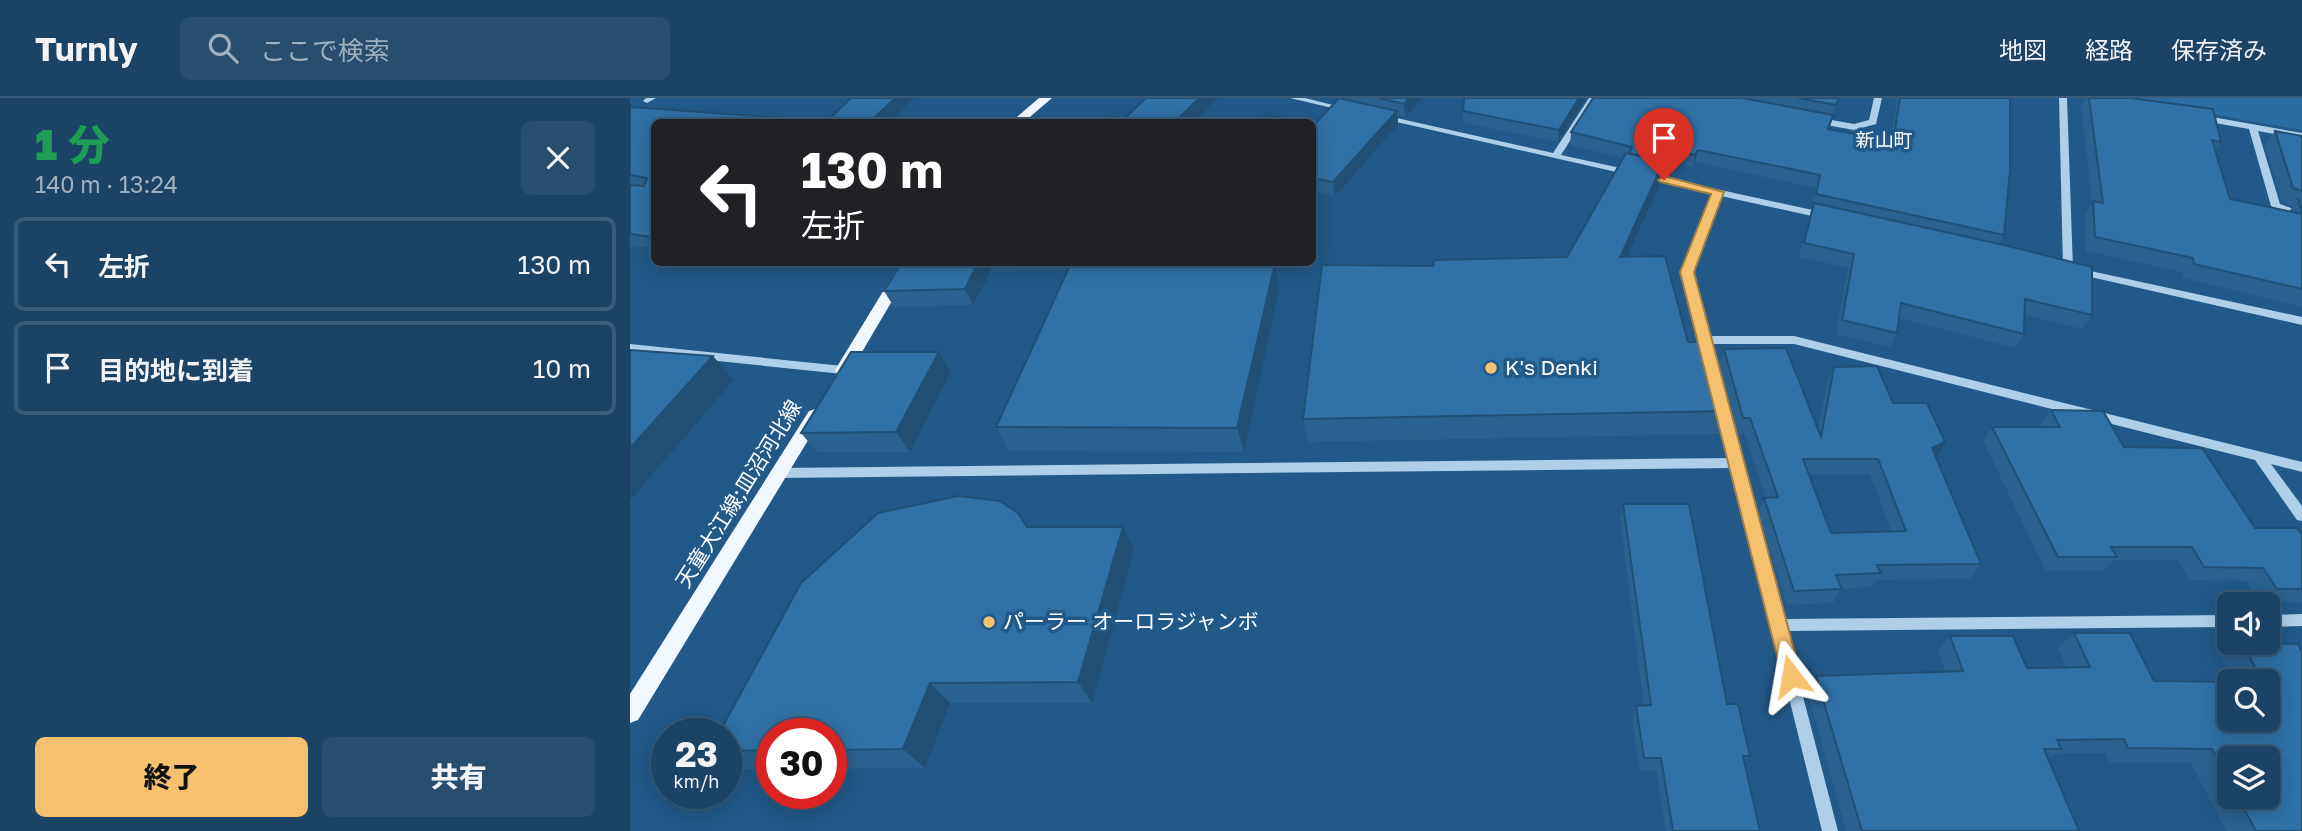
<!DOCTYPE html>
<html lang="ja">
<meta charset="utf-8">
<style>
:root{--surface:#1a4366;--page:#274e6f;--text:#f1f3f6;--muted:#9fb0bf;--line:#385c7a;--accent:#f6c16e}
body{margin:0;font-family:"Golos Text","Noto Sans JP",sans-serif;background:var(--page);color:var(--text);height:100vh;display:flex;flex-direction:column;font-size:26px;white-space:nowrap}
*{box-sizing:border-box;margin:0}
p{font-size:23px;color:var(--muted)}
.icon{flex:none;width:38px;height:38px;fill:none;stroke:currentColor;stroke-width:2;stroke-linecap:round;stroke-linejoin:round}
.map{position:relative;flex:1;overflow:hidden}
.sheet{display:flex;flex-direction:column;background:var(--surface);width:630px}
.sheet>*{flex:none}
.banner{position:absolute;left:21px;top:21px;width:665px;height:147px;border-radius:10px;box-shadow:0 4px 18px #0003,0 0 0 2px var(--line);background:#202124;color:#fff;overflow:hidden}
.buttons{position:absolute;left:1587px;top:494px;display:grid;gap:14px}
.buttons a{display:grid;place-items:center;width:63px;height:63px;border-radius:10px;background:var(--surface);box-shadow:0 4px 18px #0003,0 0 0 2px var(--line);font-size:35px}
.speed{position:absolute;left:21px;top:620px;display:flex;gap:14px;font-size:35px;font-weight:700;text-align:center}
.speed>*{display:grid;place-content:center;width:91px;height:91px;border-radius:50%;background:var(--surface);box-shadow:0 4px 18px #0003,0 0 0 2px var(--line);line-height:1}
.speed small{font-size:18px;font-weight:400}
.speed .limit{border:10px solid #d22;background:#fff;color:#111}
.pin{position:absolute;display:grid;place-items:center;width:60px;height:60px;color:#fff;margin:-72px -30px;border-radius:50% 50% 50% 0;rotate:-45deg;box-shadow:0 0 7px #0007}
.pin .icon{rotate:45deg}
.me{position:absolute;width:77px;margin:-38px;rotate:346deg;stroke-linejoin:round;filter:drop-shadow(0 0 5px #0008)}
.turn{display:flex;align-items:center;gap:24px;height:147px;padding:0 35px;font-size:32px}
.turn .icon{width:91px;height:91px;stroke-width:2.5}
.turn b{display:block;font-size:49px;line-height:60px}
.round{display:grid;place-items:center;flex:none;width:74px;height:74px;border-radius:10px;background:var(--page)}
.headline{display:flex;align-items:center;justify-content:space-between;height:119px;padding:0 35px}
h1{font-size:42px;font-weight:800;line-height:52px;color:#1e9e55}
.action{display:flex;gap:14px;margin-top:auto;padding:14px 35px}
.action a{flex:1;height:80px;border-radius:10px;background:var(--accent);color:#111;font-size:28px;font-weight:800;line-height:80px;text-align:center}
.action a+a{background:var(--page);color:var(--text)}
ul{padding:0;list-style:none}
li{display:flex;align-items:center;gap:21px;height:94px;margin:0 14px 10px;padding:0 21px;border:4px solid var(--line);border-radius:10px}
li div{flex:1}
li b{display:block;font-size:26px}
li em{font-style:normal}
header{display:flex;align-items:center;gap:42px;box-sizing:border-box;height:98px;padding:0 35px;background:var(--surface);border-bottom:2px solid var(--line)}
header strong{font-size:33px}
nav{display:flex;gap:38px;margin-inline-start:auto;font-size:24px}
.search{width:490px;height:63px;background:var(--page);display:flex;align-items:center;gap:18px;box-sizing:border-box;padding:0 24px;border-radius:10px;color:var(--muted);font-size:26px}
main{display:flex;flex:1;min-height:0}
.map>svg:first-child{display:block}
.green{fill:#2c6ca0}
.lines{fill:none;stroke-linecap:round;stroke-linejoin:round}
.minor{fill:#adcfea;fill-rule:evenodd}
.major{fill:#f0f7fe;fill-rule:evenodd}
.wall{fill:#2a618e;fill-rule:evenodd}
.shaded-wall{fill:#224f74}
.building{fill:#3171a5;stroke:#224f74;stroke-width:2;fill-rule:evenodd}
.route{fill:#f6c16e;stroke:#a07d48;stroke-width:2}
.poi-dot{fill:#f6c16e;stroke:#225988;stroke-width:2.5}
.labels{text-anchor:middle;stroke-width:7;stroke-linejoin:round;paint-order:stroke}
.far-neighbourhood-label{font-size:19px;fill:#fff;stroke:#225988}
.poi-label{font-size:21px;fill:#fff;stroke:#225988;text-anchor:start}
.street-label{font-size:21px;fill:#fff;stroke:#225988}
</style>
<header>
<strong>Turnly</strong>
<div class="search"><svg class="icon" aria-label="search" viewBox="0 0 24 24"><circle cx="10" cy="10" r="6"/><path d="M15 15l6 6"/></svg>ここで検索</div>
<nav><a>地図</a><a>経路</a><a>保存済み</a></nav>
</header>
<main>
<section class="sheet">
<div class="headline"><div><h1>1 分</h1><p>140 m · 13:24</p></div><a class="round"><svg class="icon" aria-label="close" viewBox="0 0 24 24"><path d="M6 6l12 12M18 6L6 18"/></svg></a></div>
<ul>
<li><svg class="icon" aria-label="left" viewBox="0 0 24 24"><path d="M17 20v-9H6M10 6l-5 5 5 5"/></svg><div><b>左折</b></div><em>130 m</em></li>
<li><svg class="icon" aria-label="arrive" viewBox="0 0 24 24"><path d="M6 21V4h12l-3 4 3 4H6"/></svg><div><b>目的地に到着</b></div><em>10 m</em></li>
</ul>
<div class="action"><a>終了</a><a>共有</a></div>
</section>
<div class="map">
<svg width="1672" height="733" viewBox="0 0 1672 733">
<rect width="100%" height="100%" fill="#225988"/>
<path class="green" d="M1488 0H1672V32Z"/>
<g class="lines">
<g class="minor">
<path d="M16 0H26L17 5 13 3Z"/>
<path d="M660 0H675L719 11 715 13Z"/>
<path d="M959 0H967L931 57 1196 115 1201 118 1196 121 1091 98 1062 174 1080 238H1164L1672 364V374L1641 366 1672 408V423L1667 422 1625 362 1164 246H1082L1086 259 1080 263 1076 262 1052 174 1083 96 749 20 753 17 923 55Z"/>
<path d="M1244 0H1252L1246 26 1224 32 1185 25 1181 22 1185 19 1224 26 1239 22Z"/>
<path d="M1429 0H1437L1443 171 1438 174 1433 171Z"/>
<path d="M1571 17 1672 35V41L1628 33 1650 106 1672 114V120L1641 108 1619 31 1568 22V18Z"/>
<path d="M1447 170 1672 219V227L1443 175V171Z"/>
<path d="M0 246 213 268 219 272 213 276 0 254Z"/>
<path d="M1091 300 1097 304 1153 521 1600 517V529L1156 533 1208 733H1192L1102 370 149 380 145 378 143 375 145 372 149 370 1099 360 1085 304Z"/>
<path d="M1672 516V528L1638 529V517Z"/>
</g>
<g class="major">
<path d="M409 0H422L394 24H381Z"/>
<path d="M271 164H285L219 276H207L205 272Z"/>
<path d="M185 311 193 317 191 321 8 622 0 625V596L179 313Z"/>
</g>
</g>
<g class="wall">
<path d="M221 0H284L259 24H24V150L2 148 0 150V9L197 23Z"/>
<path d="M716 0H792L775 19 768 18V27L705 98 682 94V24L686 25 717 2Z"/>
<path d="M956 0 928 44 833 25V13Z"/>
<path d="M963 0H1209L1199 31 1260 43 1267 0H1380L1374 137 1370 146 1462 217 1452 231 1394 217V236L1385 250 1269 220 1267 235 1260 249 1206 236 1218 170 1169 159 1182 109H1181L1186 90 1065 64 1063 69 1040 64 1035 76H1032L1030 87 997 158 1058 244 1098 313 1090 336 678 344 673 321 803 168 937 159 993 60 940 47 941 34Z"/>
<path d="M1456 0H1500L1591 44 1585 52 1600 101 1659 113 1663 109 1652 104 1635 47 1645 33 1672 38V209L1553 180 1552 174 1456 153 1455 117 1462 105 1451 8Z"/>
<path d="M272 164H438L436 172 361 173 343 207 264 209 254 193Z"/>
<path d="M649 191 614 354 379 353 366 329Z"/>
<path d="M1094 251 1188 332 1197 284 1204 269 1263 305 1315 344 1306 359 1351 466 1340 481 1246 482 1242 489 1211 491 1203 505 1157 507 1128 415 1134 400H1136L1115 336H1107L1089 267ZM1179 376H1240L1261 433 1201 435Z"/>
<path d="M321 274 280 354H187L171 335Z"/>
<path d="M1421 312 1494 349 1625 430 1672 437V504H1630L1617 483 1559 482 1548 462H1484L1474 473H1416L1353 343 1362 329H1412L1411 326Z"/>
<path d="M993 406 1097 606 1120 658 1115 666 1130 733H1036L1026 672H1009L1002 621 1006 608H1014L990 422Z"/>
<path d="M397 429H493L504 452 462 605H320L295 670 201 671V635H142V671H109L96 664V635Z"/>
<path d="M1444 535 1524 583 1600 621 1638 583H1604L1591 558 1609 544H1631L1672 733H1596L1561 665 1479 664 1476 655 1426 656 1418 662 1449 733H1216L1177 592 1186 578 1315 574 1308 553 1320 538 1397 570H1437L1428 550ZM1600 660 1638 698H1600Z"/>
</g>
<g class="shaded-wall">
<path d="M265 0H284L259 24H240Z"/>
<path d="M569 0H588L564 24H545Z"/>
<path d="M779 0H792L775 19 774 6Z"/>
<path d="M949 0H956L928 44 929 32Z"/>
<path d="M767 13 768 27 705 98 703 84Z"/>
<path d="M1043 51 1040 64 1035 76 1037 63Z"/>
<path d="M1068 52 1065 64 1063 69 1065 57Z"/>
<path d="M1034 63 1030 87 986 182 990 159Z"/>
<path d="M348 164H356L361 173 343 207 335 191Z"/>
<path d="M433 164H438L436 172Z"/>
<path d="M645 166 649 191 614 354 607 330Z"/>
<path d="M309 254 321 274 280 354 266 334Z"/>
<path d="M83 258 104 282 0 402V350Z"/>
<path d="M1315 344 1306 360 1302 350Z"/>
<path d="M493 429 504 452 462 605 448 584Z"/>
<path d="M300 585 320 605 295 670 273 651Z"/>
</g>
<g class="building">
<path d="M221 0H265L240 24H24V139L0 136V87L14 88 17 80 0 77V9L197 23Z"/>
<path d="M516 0H569L545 24H475L482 18 494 21Z"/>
<path d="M709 0 767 13 703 84 682 80V24H628L635 17 686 25Z"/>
<path d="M749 0H779L774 6Z"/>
<path d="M834 0H949L929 32 833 13Z"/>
<path d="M963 0H1112L1203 17 1198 31 1263 43 1270 0H1380V72L1374 137 1186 96 1190 77 1068 52 1065 57 1043 51 1037 63 999 55 1002 49 941 34Z"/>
<path d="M1168 0H1209L1206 7Z"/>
<path d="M1459 0H1500L1583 11 1591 44 1582 42 1600 101 1672 116V191L1564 166 1563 160 1465 139 1463 103 1473 105Z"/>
<path d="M1645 33 1672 38V93L1663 90Z"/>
<path d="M996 55 1034 63 990 159 1035 158 1058 244H1079L1098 313 673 321 692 167 803 168 804 162 937 159Z"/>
<path d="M1668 102 1672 104V115Z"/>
<path d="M1184 105 1374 147 1462 169V217L1395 201 1394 236 1271 205 1267 235 1212 222 1224 156 1174 145Z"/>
<path d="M272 164H348L335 191 254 193Z"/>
<path d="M441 165 645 166 607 330 366 329Z"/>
<path d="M1156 250 1191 339 1204 269 1247 268 1263 305H1297L1315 344 1302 350 1351 466 1247 467 1251 475 1206 477 1212 491 1164 493 1134 400 1148 399 1120 320H1113L1094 251ZM1173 361H1248L1276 433 1201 435Z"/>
<path d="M0 252 83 258 0 350Z"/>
<path d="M221 254H309L266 334 171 335Z"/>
<path d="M1421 312 1473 313 1494 349 1572 350 1625 430H1667L1672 437V491H1647L1633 470 1574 469 1562 449H1481L1487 459H1428L1362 329H1430Z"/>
<path d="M328 398 370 403 388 415 397 429H493L448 584 300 585 273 651 201 652V635H142V652L96 653V635H89L171 485 248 415Z"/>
<path d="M993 406H1059L1097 606H1108L1120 658H1113L1130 733H1043L1031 660H1014L1006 608 1021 607Z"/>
<path d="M1444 535H1500L1524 583 1600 584V621H1638V583H1632L1612 544 1668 546 1672 554V733H1626L1607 698H1638V660H1600V684L1582 651 1498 650 1494 641 1427 642 1431 651H1414L1449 733H1232L1186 578 1333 573 1320 538H1383L1397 570 1460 569Z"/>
</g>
<path class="route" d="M1034 78 1094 94 1064 174 1171 578 1168 585 1161 587 1155 585 1152 578 1050 174 1081 96 1030 84 1028 82Z"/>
<g class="poi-dot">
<circle cx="861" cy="270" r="7"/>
<circle cx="359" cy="524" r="7"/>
</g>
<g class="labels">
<g class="far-neighbourhood-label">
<text x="1254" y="49">新山町</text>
</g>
<g class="poi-label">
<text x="875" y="277">K's Denki</text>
<text x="373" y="531">パーラー オーロラジャンボ</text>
</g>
<g class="street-label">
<text transform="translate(109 396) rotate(-58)" y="7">天童大江線;皿沼河北線</text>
</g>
</g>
</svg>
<div class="buttons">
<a><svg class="icon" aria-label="sound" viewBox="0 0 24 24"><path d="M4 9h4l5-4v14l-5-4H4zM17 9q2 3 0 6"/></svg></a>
<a><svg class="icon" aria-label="search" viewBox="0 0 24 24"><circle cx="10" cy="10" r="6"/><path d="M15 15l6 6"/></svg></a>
<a><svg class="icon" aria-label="layers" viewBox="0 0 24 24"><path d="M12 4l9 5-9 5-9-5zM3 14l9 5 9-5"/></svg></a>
</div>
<div class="speed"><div>23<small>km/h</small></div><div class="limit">30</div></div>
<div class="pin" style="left:1034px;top:82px;background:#d93025"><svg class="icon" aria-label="arrive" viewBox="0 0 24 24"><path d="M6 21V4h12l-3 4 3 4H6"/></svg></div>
<svg class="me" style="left:1161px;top:578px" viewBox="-20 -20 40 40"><path d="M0-17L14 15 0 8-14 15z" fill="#f6c16e" stroke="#fff" stroke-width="4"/></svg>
<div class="banner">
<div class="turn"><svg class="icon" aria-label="left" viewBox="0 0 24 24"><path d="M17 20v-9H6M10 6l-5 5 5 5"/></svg><div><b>130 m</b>左折</div></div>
</div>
</div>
</main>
